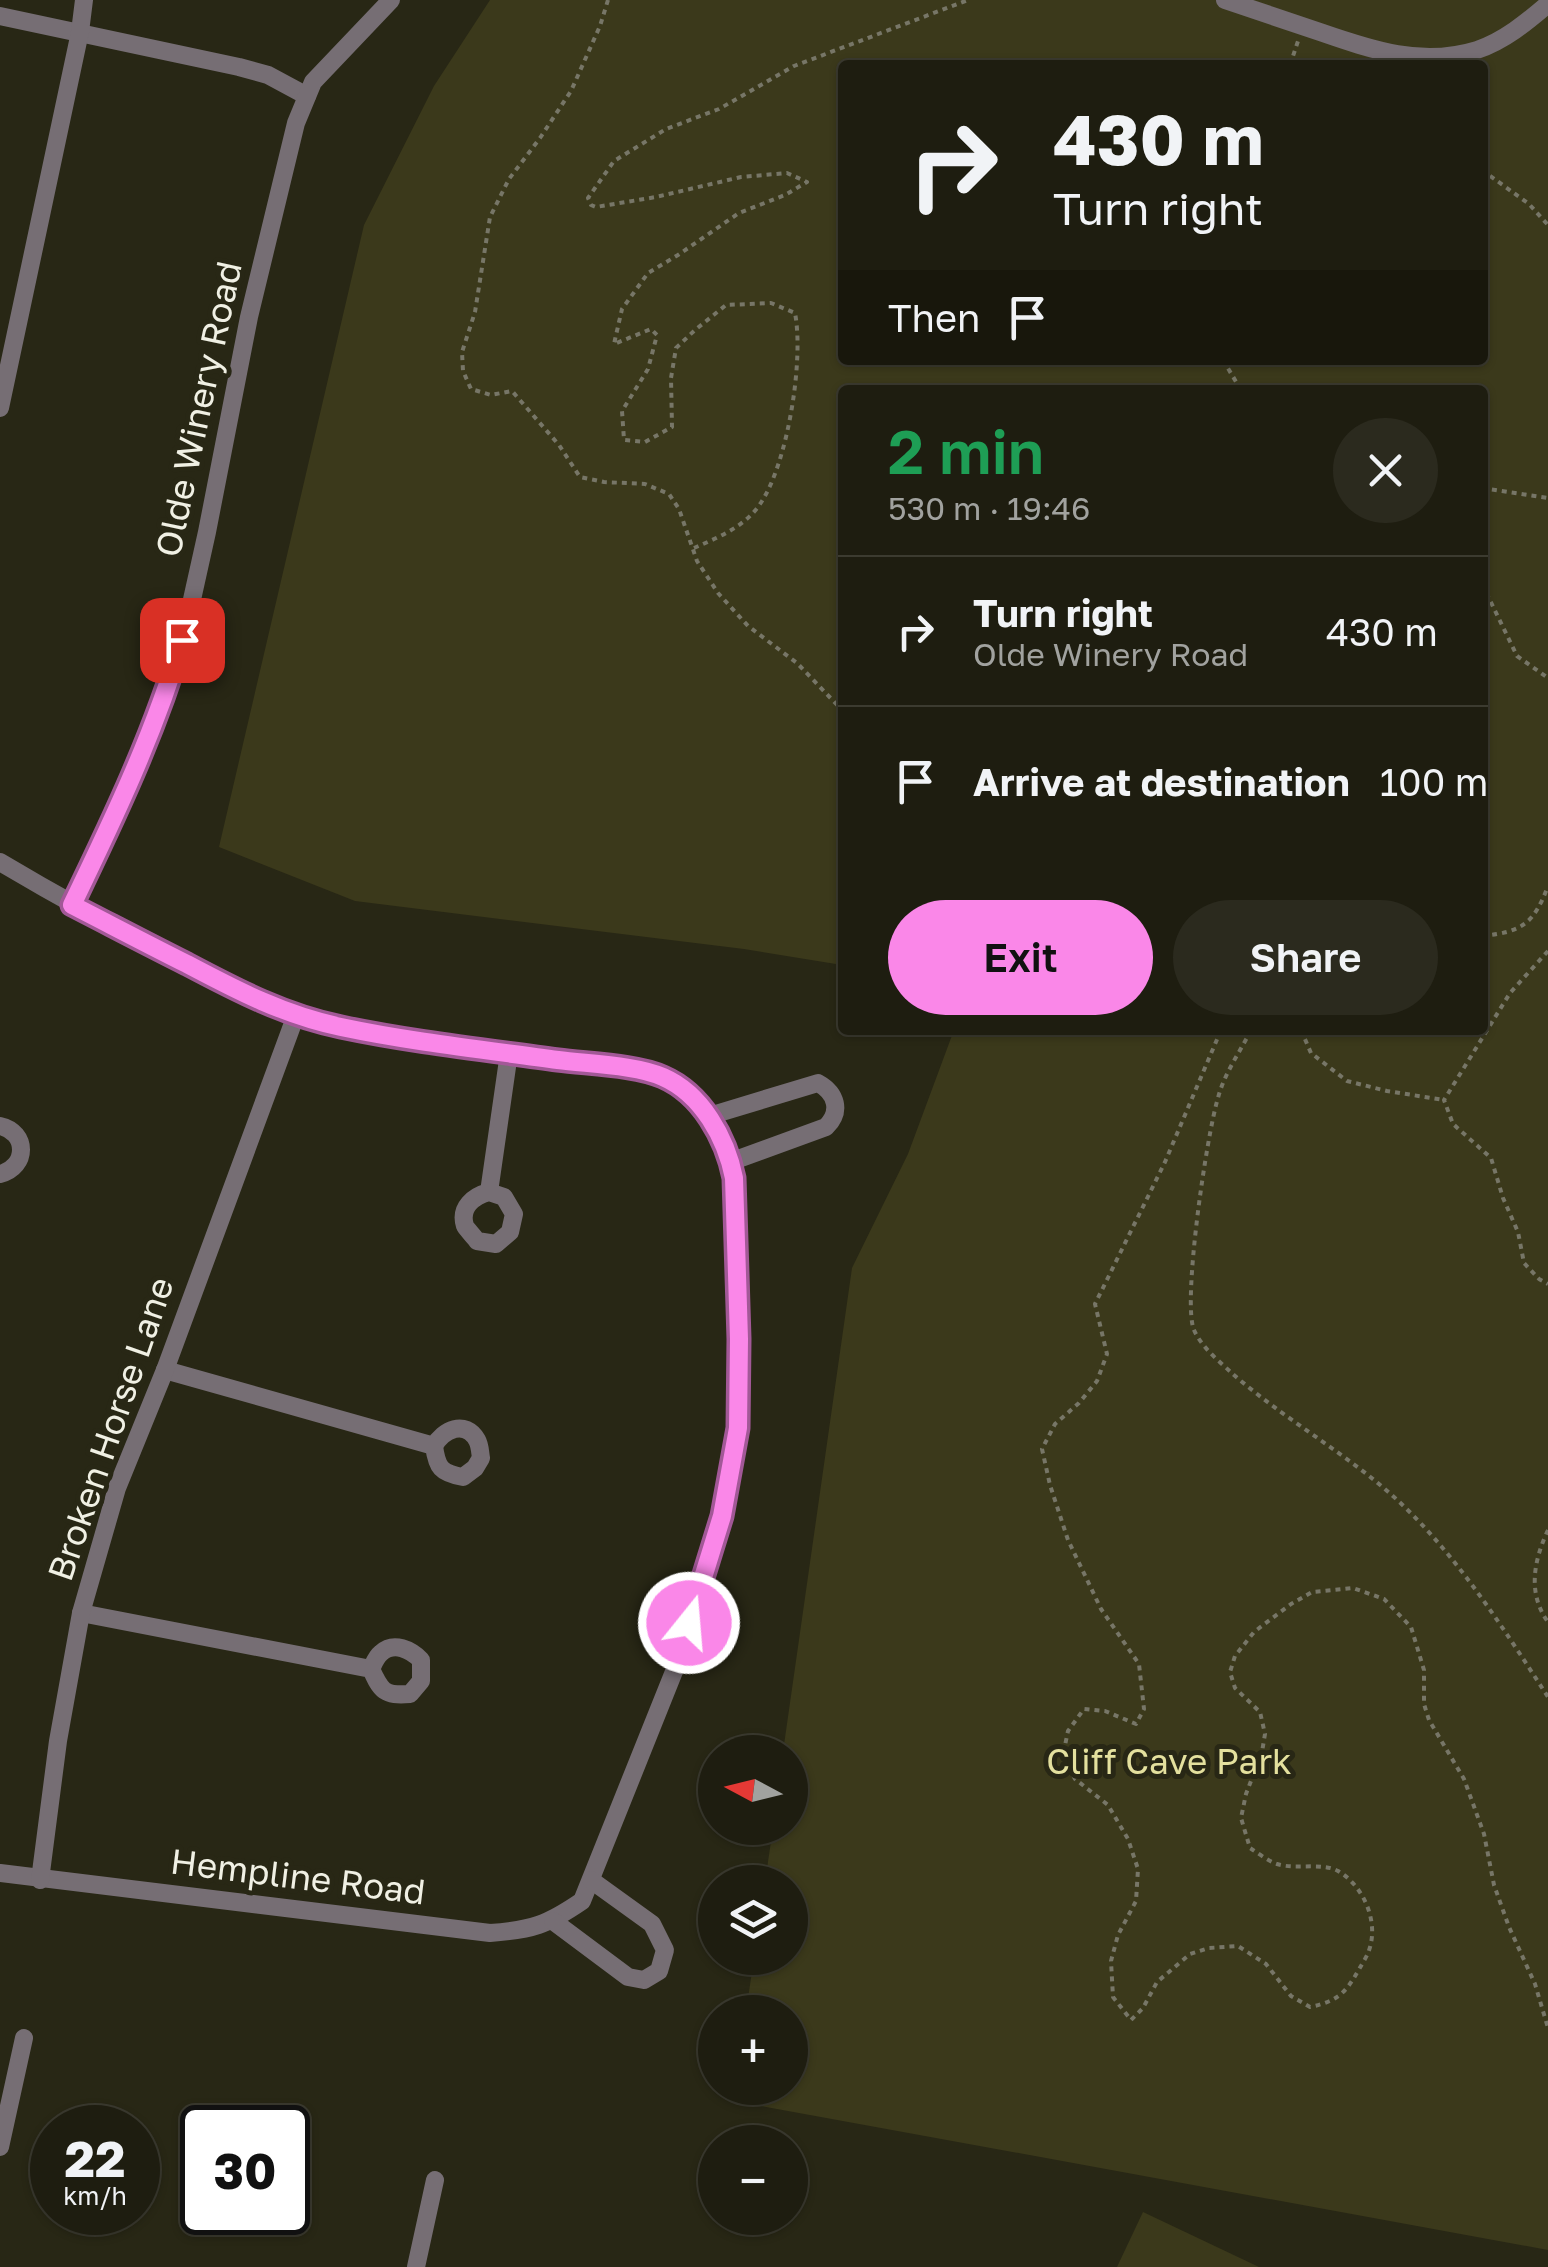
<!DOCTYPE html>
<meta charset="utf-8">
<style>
:root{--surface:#1e1d10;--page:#2b2a1e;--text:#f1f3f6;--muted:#a1a29f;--line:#3c3b30;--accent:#fa87e8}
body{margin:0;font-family:"Golos Text",sans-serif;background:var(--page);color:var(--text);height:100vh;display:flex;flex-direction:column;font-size:38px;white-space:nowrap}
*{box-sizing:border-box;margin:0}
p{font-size:32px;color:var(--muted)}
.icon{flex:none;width:55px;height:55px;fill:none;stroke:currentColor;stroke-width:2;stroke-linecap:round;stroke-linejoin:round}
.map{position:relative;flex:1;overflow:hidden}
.side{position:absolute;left:838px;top:385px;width:650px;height:650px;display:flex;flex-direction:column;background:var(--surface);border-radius:10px;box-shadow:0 2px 8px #0004,0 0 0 2px var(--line)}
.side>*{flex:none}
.banner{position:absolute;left:838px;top:60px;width:650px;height:305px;border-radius:10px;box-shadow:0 2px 8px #0004,0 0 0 2px var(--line);background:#1e1d10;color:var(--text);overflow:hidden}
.needle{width:65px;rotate:277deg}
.fabs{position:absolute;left:698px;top:1735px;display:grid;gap:20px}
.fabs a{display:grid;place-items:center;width:110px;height:110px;border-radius:50%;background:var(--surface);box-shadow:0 2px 8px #0004,0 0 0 2px var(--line);font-size:50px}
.speed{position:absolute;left:30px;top:2105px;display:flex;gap:20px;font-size:50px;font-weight:700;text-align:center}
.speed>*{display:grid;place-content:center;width:130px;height:130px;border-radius:50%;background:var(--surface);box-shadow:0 2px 8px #0004,0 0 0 2px var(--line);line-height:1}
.speed small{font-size:25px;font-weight:400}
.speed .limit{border:5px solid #111;border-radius:15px;background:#fff;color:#111}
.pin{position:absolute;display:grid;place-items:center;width:85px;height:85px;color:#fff;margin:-42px;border-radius:20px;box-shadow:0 5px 15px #0006}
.me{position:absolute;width:110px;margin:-55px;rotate:17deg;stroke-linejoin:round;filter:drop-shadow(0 0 8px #0008)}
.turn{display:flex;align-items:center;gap:35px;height:210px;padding:0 50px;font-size:45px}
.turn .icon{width:130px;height:130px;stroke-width:2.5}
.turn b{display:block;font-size:70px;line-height:85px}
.then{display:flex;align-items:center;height:95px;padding:0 50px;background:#0003;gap:20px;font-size:38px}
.round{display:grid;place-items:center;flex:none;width:105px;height:105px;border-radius:52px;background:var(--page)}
.head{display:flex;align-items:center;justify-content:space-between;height:170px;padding:0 50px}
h1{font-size:60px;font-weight:600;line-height:75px;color:#1e9e55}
.button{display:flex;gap:20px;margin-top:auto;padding:20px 50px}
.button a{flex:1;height:115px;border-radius:60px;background:var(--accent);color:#111;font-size:40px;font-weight:600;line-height:115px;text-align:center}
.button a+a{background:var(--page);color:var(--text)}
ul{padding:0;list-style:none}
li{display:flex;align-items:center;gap:30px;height:150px;padding:0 50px;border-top:2px solid var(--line)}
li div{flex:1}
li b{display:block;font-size:38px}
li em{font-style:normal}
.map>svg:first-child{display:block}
.green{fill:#3b391b;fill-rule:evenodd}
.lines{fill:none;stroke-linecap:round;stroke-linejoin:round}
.path{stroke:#777667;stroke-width:4;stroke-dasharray:5 5;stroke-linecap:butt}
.street{stroke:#766e74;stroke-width:18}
.route-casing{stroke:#a25897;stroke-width:25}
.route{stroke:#fa87e8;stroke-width:18}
.labels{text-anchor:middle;stroke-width:10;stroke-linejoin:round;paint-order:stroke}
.street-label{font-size:35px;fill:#f0f0e4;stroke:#282715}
.park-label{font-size:35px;fill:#e4e09e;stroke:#282715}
</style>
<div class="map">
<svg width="1548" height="2267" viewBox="0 0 1548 2267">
<rect width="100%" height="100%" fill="#282715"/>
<g class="green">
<path d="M490 0H1548V2250L734 2101 736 2088H790V2012H746L754 1958H790V1882H765L773 1828H790V1752H783L852 1268 908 1154 954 1030H1482V390H842V965L744 949 355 901 219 847 364 225 434 86ZM842 65H1482V360H842Z"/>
<path d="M1143 2212 1259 2267H1117Z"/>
</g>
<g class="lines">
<g class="path">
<path d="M608 0 600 26 571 91 540 138 509 179 490 217 475 312 462 352 463 371 471 389 491 395 512 391 559 445 580 477 604 482 645 484 669 494 679 509 697 561 718 593 748 626 797 663 842 710"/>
<path d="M1290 65 1298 41"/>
<path d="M1482 170 1529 204 1548 225"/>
<path d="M1223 360 1241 390"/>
<path d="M1482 488 1548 498"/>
<path d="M694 548C719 537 747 526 762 501 788 460 804 360 795 313L771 303 726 305 695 330 676 348 671 378 672 427 645 442 624 440 622 411 648 369 657 335 651 329 614 344 622 309 648 273 678 255 739 213 785 195 807 182 787 173 741 177 656 197 596 207 591 205 588 198 614 161 666 129 719 109 794 66 968 0"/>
<path d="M1482 584 1517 656 1548 678"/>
<path d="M1482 936C1523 932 1534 923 1548 886"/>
<path d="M1548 951 1510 993 1444 1100 1453 1124 1491 1158 1503 1198 1518 1232 1524 1263 1539 1279 1548 1284"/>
<path d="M1221 1030 1165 1162 1095 1304 1107 1354 1097 1381 1079 1403 1055 1424 1042 1449 1050 1485 1068 1540 1101 1609 1139 1664 1144 1709 1136 1724 1105 1711 1084 1709 1068 1731 1063 1755 1075 1779 1108 1805 1128 1839 1138 1869 1136 1901 1118 1935 1111 1961 1113 1997 1131 2020 1143 2008 1157 1982 1190 1954 1209 1948 1238 1946 1266 1964 1291 1996 1310 2007C1344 2000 1348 1988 1365 1959 1382 1930 1367 1888 1338 1871 1322 1862 1295 1870 1277 1864 1268 1861 1258 1853 1250 1848L1241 1818 1246 1794 1262 1752 1265 1734 1260 1712 1235 1688 1230 1672 1235 1656 1254 1632 1291 1604 1312 1592 1353 1588 1384 1599 1411 1627 1424 1670V1704L1429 1720 1464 1779 1484 1834 1494 1885 1509 1927 1535 1984 1548 2028"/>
<path d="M1251 1030C1240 1052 1224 1074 1218 1098 1207 1133 1182 1302 1194 1330 1202 1348 1220 1362 1234 1375 1280 1415 1333 1446 1379 1484 1448 1541 1500 1623 1548 1697"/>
<path d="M1301 1030 1311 1053 1347 1081 1387 1091 1444 1100"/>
<path d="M1548 1530C1534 1560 1527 1593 1548 1622"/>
</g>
<g class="street">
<path d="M1225 0C1257 11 1288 21 1320 32 1372 50 1422 67 1477 50 1504 41 1527 22 1548 4"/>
<path d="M0 16 239 67 268 75 307 96"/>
<path d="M0 408 80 32 84 0"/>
<path d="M0 862C57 896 114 927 173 957 227 985 280 1014 340 1027 412 1042 486 1050 558 1060 586 1063 638 1066 663 1077 702 1094 726 1138 734 1178L739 1339 738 1427 721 1516 679 1659 582 1901C547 1925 532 1930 490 1933L0 1873"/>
<path d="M72 905 123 800 166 693 189 613 207 532 249 317 296 123 313 82 391 0"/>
<path d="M709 1116 818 1083C836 1093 842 1111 826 1127L730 1162"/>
<path d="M0 1126C28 1132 28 1167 0 1174"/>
<path d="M489 1192 504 1197 514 1214 510 1232 496 1244 477 1241C476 1239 465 1227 465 1226 459 1207 474 1196 489 1192L509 1053"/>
<path d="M165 1370 434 1446C437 1468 441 1473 463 1477L475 1468 481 1458C480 1452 480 1445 477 1440 465 1419 443 1430 434 1446"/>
<path d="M81 1613 371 1669C381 1691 384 1696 410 1694L421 1681V1660C411 1650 394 1641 381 1653 376 1657 374 1663 371 1669"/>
<path d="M40 1880 58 1741 81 1613 117 1488 165 1370 296 1015"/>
<path d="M553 1921 628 1977 644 1980 659 1971 665 1950 652 1924 591 1880"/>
<path d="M0 2147 24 2038"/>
<path d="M416 2267 435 2180"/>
</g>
</g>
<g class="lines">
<defs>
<path id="route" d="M182 640C155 732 114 818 72 905 111 925 149 945 187 964 238 991 284 1015 341 1027 412 1042 486 1050 558 1060 588 1064 637 1065 663 1077 702 1094 726 1138 734 1178L739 1339 738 1428 722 1516 689 1623"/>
</defs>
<use href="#route" class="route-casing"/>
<use href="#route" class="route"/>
</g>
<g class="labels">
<g class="street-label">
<text transform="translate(199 409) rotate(-78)" y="12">Olde Winery Road</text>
<text transform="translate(111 1429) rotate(-71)" y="12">Broken Horse Lane</text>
<text transform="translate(298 1877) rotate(7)" y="12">Hempline Road</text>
</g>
<g class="park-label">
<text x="1169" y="1774">Cliff Cave Park</text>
</g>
</g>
</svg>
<div class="fabs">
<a><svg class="needle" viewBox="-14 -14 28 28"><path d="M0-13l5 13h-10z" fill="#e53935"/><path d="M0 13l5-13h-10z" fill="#a1a29f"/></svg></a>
<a><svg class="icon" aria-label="layers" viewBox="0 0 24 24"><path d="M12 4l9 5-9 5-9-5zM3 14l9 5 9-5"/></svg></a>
<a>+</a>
<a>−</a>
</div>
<div class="speed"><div>22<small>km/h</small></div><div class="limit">30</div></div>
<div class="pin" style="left:182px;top:640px;background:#d93025"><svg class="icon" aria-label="arrive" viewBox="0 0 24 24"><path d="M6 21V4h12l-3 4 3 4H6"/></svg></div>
<svg class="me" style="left:689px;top:1623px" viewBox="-20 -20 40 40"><circle r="17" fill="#fa87e8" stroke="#fff" stroke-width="3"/><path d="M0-11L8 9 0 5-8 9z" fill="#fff"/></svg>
<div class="banner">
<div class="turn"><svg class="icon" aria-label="right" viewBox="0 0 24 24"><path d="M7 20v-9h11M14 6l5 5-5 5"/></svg><div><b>430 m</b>Turn right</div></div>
<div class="then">Then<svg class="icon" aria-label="arrive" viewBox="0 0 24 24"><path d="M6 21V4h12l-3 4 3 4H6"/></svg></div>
</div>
<section class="side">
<div class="head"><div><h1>2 min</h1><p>530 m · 19:46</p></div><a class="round"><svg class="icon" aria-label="close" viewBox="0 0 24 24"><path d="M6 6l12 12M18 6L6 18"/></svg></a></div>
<ul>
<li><svg class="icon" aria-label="right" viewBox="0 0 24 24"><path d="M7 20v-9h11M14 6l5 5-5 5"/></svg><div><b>Turn right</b><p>Olde Winery Road</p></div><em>430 m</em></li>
<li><svg class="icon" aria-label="arrive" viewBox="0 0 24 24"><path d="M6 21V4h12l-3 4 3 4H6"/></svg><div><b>Arrive at destination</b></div><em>100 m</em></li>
</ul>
<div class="button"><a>Exit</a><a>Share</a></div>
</section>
</div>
